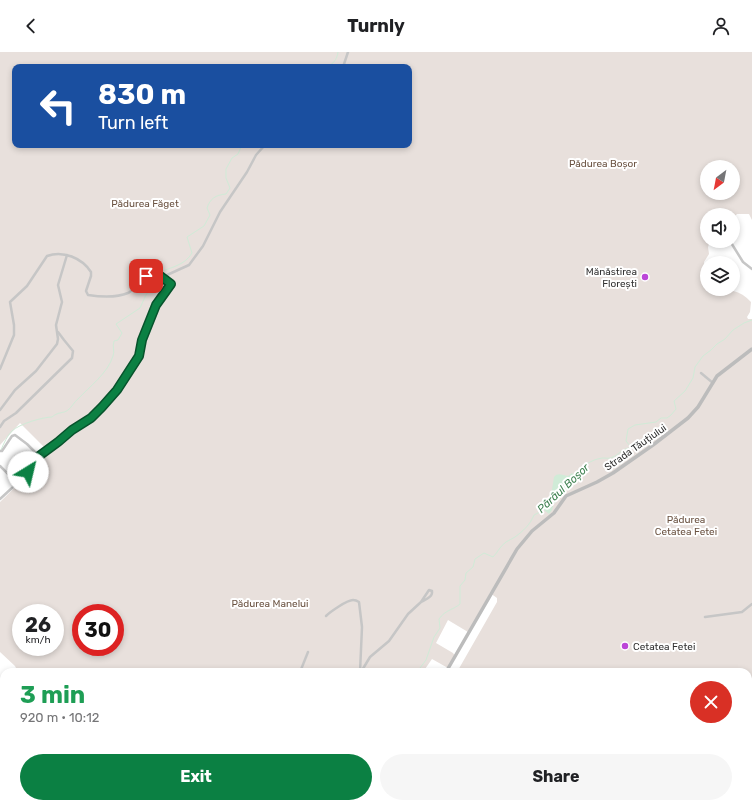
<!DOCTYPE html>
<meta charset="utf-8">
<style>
:root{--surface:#fff;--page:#f6f6f6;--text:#202124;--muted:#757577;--accent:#0b8043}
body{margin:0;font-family:Rubik,sans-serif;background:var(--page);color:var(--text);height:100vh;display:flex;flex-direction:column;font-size:15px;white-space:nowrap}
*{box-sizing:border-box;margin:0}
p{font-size:13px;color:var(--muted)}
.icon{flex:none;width:22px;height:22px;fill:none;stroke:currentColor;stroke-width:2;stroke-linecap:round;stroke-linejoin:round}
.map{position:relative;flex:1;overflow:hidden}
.drawer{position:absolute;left:0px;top:616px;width:752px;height:140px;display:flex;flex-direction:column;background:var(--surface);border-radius:12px 12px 0 0;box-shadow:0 2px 6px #0003}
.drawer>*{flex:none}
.guide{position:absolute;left:12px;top:12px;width:400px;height:84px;border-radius:8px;box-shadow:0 2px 6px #0003;background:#1a4fa0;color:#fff;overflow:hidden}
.needle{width:26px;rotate:212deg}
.controls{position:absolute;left:700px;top:108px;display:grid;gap:8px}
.controls a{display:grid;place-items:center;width:40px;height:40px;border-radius:50%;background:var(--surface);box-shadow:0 2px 6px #0003;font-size:20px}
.speed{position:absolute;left:12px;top:552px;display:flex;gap:8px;font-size:20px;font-weight:700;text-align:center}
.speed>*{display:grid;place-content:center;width:52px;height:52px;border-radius:50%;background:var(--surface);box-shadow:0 2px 6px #0003;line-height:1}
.speed small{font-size:10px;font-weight:400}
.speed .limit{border:6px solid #d22;background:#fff;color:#111}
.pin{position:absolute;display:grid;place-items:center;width:34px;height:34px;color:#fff;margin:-17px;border-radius:8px;box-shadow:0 2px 6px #0006}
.me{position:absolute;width:44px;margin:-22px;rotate:36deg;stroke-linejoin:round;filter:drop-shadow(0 0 3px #0008)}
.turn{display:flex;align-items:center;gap:14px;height:84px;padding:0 20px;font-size:18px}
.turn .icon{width:52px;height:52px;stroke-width:2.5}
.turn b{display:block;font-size:28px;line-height:34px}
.round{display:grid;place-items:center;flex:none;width:42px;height:42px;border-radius:21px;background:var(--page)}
.summary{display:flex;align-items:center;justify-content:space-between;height:68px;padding:0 20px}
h1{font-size:24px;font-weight:700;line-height:30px;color:#1e9e55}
.primary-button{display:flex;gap:8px;margin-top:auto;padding:8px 20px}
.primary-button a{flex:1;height:46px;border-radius:24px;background:var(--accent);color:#fff;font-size:16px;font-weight:700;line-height:46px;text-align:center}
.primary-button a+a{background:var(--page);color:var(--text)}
header{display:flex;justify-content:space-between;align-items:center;height:52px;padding:0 20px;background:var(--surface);font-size:18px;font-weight:700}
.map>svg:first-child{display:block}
.green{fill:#e8e0dc;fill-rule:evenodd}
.water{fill:#d0ebd7}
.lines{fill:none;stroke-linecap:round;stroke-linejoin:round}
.stream{stroke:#d0ebd7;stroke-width:1}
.street{stroke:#c6c6c6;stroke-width:2.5}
.secondary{stroke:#bcbcbc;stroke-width:3.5}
.route-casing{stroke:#07532c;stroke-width:10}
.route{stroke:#0b8043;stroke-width:7}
.poi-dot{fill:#bc45d8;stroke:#fff;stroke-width:1.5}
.labels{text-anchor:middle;stroke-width:4;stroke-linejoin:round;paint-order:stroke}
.park-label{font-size:10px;fill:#6b5342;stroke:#fff}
.poi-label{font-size:10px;fill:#323232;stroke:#fff;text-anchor:end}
.street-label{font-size:10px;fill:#323232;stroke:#fff}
.water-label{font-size:11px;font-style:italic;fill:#408252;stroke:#fff}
</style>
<header><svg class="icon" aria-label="back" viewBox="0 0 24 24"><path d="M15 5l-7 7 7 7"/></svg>Turnly<svg class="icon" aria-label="person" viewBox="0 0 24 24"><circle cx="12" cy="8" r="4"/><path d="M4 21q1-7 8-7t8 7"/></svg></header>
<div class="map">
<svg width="752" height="756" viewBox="0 0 752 756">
<rect width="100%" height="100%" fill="#fff"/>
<g class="green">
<path d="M0 0H752V168L749 162H737L733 166V163H707V189H710L708 195 709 202 704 210V214L707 219V237C723 237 739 236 751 250L750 260 747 265 748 267H752V756H525L530 752H748V620H457L497 550V546L490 541 468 580 448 568 436 591 453 601 455 604 448 616 432 607 423 620H18L15 614 0 600V450L50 401 20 371 0 393ZM15 15H409V93H15ZM707 115H733V141H707ZM21 561H55V595H21ZM81 561H115V595H81Z"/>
<path d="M65 752H165L163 756H83Z"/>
</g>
<g class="water">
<path d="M572 421 575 424 573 432 565 438 559 445V447L555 451 550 450 554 425C558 420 562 423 568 424Z"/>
<path d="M548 450 553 454 552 458 549 462 544 458V455Z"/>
</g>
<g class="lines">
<g class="stream">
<path d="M327 15C333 12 337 8 338 0"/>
<path d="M158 222 160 220C172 215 185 213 192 201L187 185 204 174 210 163 207 156C210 147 215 143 226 142L230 136 226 126V117L232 106 238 102 242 93"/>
<path d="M1 398C4 391 7 384 12 379 19 372 43 365 52 365 59 359 63 362 68 358 72 355 74 350 78 347 89 335 108 321 113 304 115 299 112 295 114 289L118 288 122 281 116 272 140 256 145 245 156 225"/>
<path d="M573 423C582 415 591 407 603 406 607 406 609 407 613 405 620 402 620 398 629 396L630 394 626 389 628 377 635 373 656 370 661 366H667L671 363 676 357 674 349 685 339 693 326 695 315 703 304 711 298 717 292 725 287 733 278 744 271 752 268"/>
<path d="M417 620 426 608 434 585 440 576 439 567C445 558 453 558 460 552V534L465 528 466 521 473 515 475 507 484 501 493 505C498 500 500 494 506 490 509 488 512 487 515 485 523 479 530 473 534 463L540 460 545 455"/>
<path d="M381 752 382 756"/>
</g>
<g class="street">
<path d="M343 15 348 0"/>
<path d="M730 189 743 210 752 217"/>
<path d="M162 224 167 223 189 213 203 194 220 160 247 120 256 103 265 93"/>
<path d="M0 317 14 283V273L10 250 27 234 47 204C63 198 82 206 91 220V224L86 239 88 243C101 245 116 246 128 241 133 239 135 233 138 229 149 217 160 223 171 232L157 249 142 288 139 305 110 347 91 365 72 378 58 390 39 404 26 423 0 447"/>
<path d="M701 321 713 331"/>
<path d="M0 358 15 338 36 319 57 292 58 287 56 273 62 250 58 233 67 203"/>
<path d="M0 375 4 369 16 361 72 306 73 299 64 288 58 280"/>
<path d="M0 399H2L12 384 15 383 27 392 39 404"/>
<path d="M0 414 17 431"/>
<path d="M326 564C330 560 347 548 353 548 356 548 356 548 359 550L362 575 360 620"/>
<path d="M705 565 742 560 752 552"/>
<path d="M300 620 308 600"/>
<path d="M361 620 370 605 389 589 408 562 421 550 429 538 432 539C433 545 426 547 421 550"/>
<path d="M0 637 4 640"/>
<path d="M0 663 4 661"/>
<path d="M0 672H4"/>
<path d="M0 695 4 703"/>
<path d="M369 756 370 752"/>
</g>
<g class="secondary">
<path d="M446 620 517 497 532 479 554 461 566 444 597 430 613 421 653 393 688 366 698 355 717 324 752 297"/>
<path d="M0 740 4 741"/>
<path d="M81 752 95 756"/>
<path d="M389 752 390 756"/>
<path d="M160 756 162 752"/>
</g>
</g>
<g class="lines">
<defs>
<path id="route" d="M28 420 39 404 58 390 72 378 91 366 102 355 117 338 139 304 142 288 156 253 171 232 159 223 146 224"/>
</defs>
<use href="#route" class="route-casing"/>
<use href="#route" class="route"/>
</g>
<g class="poi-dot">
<circle cx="645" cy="225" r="4"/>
<circle cx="625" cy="594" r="4"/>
</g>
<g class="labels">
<g class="park-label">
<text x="603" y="115">Pădurea Boșor</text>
<text x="145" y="155">Pădurea Făget</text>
<text x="686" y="471">Pădurea<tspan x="686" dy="12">Cetatea Fetei</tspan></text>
<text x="270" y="555">Pădurea Manelui</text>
</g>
<g class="poi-label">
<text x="637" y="223">Mănăstirea<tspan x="637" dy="12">Florești</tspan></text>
<text x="633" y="598" text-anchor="start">Cetatea Fetei</text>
</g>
<g class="street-label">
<text transform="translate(635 395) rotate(-35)" y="4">Strada Tăuțiului</text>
</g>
<g class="water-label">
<text transform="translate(563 436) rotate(-43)" y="4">Pârâul Boșor</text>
</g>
</g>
</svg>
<div class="controls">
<a><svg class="needle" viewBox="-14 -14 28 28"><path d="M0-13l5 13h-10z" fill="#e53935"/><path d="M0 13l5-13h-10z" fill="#757577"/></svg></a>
<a><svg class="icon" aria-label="sound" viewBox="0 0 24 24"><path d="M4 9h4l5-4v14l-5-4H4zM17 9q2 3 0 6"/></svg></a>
<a><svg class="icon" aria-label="layers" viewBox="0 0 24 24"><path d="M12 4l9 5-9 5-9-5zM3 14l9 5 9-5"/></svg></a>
</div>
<div class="speed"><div>26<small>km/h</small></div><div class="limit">30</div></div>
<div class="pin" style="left:146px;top:224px;background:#d93025"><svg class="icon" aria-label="arrive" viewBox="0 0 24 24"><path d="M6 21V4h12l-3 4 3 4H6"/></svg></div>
<svg class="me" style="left:28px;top:420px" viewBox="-20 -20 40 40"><circle r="19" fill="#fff"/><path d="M0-13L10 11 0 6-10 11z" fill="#0b8043"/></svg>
<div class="guide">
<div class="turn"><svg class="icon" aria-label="left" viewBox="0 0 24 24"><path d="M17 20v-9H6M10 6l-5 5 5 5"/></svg><div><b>830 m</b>Turn left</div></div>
</div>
<section class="drawer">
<div class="summary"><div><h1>3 min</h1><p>920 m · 10:12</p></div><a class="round" style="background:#d93025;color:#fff"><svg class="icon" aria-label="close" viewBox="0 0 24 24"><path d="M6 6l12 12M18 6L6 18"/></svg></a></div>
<div class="primary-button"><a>Exit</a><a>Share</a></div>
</section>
</div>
